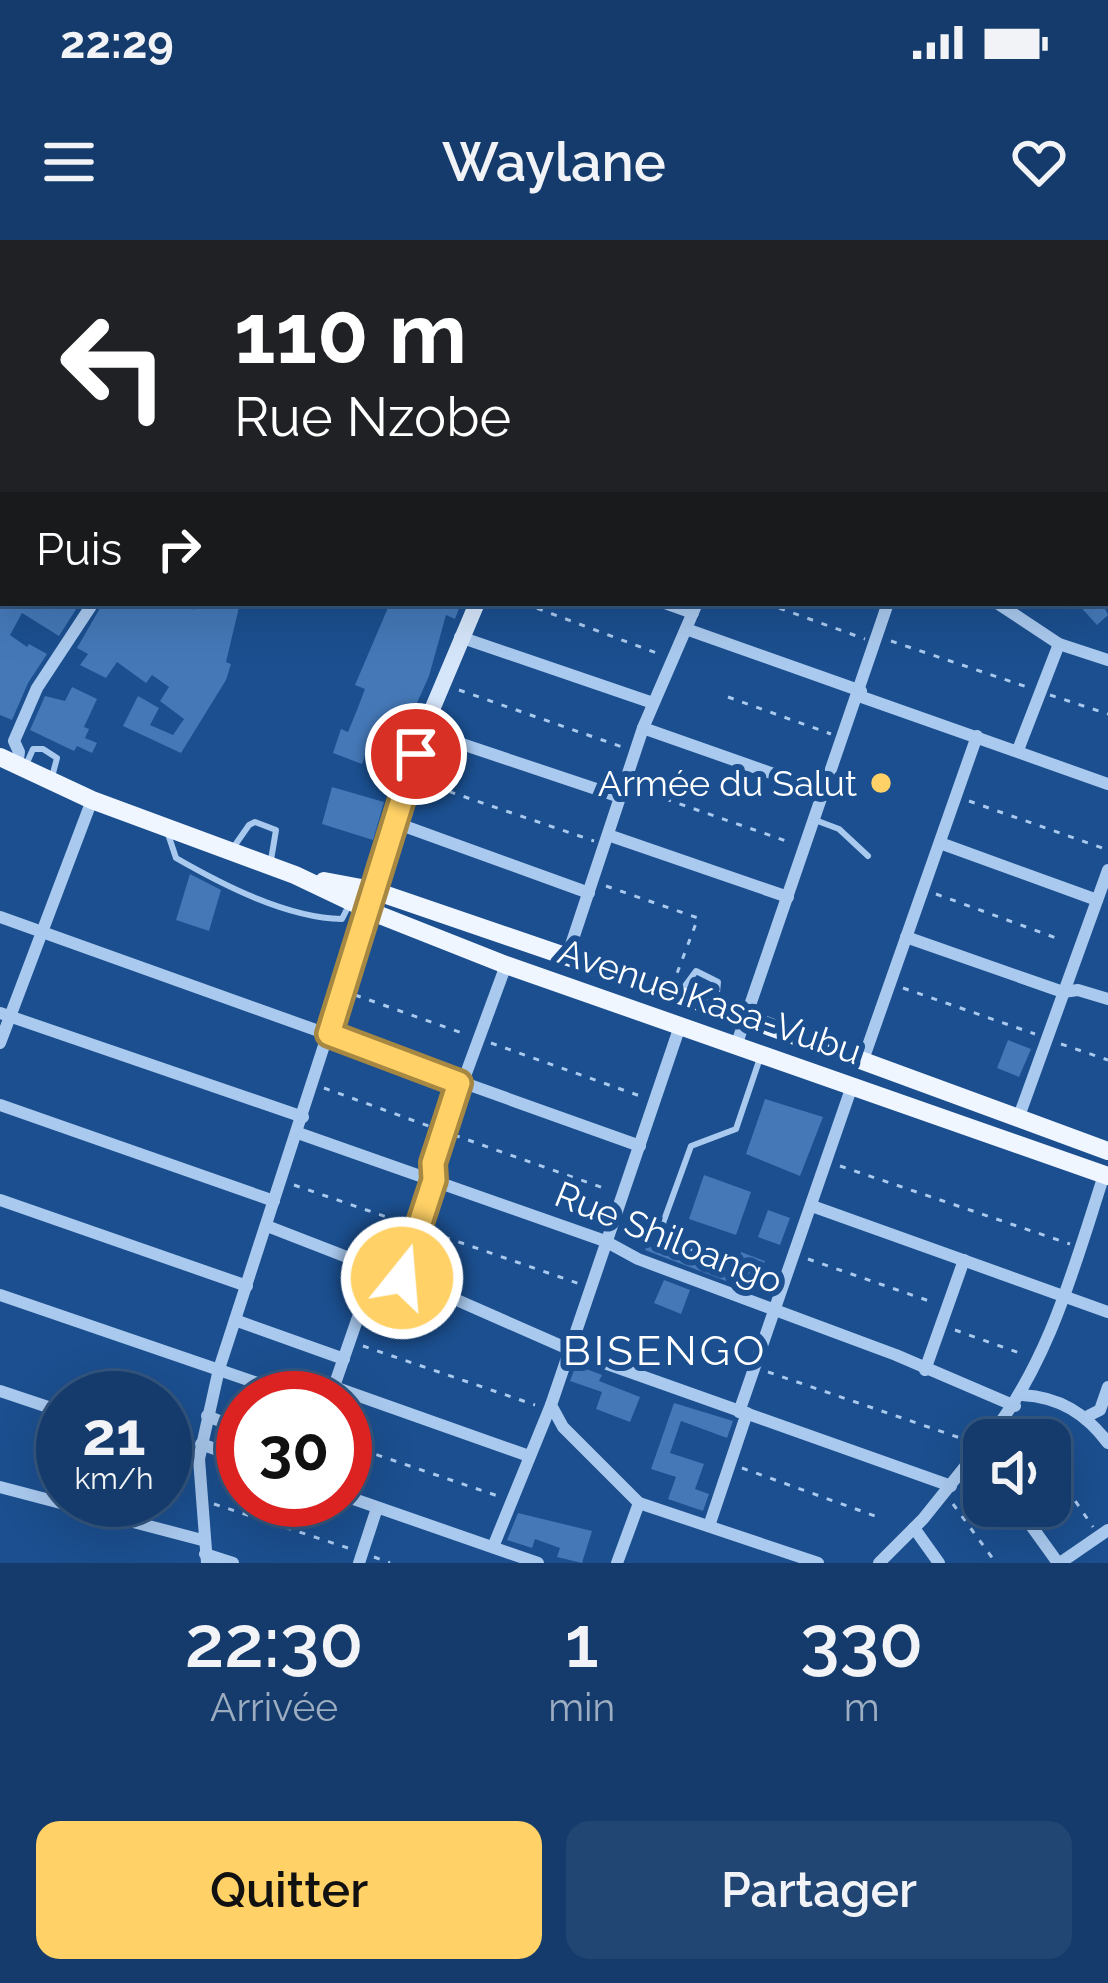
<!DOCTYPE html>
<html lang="fr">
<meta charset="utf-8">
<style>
:root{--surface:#143b6b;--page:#214673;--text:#f1f3f6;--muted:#9dadc1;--line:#33557e;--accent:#ffd166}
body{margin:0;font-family:Raleway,sans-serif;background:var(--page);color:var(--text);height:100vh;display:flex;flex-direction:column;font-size:45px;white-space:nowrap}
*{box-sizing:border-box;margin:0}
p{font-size:39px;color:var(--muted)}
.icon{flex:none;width:66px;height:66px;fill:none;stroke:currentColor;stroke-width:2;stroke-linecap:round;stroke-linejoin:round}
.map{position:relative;height:1323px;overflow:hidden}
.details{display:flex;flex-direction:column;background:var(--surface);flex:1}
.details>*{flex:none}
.guide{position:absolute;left:0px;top:0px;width:1110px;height:366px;box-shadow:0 12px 48px #0002,0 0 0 3px var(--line);background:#202124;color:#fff;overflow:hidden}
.fabs{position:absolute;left:963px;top:1179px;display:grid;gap:24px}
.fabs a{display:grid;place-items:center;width:108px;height:108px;border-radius:24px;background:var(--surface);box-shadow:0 12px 48px #0002,0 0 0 3px var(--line);font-size:60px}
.speed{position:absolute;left:36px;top:1131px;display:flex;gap:24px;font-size:60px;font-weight:700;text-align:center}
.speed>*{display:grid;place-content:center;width:156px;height:156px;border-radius:50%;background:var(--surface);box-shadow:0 12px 48px #0002,0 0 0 3px var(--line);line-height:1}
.speed small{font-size:30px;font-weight:400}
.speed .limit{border:18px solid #d22;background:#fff;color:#111}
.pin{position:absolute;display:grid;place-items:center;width:102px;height:102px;color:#fff;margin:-51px;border:6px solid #fff;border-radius:50%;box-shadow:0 3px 12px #0007}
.me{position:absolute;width:132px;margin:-66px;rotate:17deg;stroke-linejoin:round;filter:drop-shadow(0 0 9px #0008)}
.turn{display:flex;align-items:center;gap:42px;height:252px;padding:0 36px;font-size:54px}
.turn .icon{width:156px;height:156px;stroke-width:2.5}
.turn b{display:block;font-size:84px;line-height:102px}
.then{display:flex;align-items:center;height:114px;padding:0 36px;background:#0003;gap:24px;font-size:45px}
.eta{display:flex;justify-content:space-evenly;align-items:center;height:204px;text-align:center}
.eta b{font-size:72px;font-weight:600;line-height:84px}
.action{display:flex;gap:24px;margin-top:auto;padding:24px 36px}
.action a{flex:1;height:138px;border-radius:24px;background:var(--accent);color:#111;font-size:48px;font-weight:600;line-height:138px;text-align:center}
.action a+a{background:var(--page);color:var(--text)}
.status{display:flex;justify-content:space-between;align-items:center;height:84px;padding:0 60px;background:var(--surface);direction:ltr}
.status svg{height:33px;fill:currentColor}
header{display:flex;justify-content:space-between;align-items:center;height:156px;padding:0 36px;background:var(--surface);font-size:54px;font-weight:600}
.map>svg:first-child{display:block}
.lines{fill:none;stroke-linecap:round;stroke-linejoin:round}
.stream{stroke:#9cc4f0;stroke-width:4.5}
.building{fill:#4478b7}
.path{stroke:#a9c9ee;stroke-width:3;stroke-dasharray:6 9;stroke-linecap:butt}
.lane{stroke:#a9c9ee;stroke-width:6}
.street{stroke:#a9c9ee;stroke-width:12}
.secondary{stroke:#d6e6fa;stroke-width:16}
.primary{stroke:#f0f6ff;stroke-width:18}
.route-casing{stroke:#a68842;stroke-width:30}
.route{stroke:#ffd166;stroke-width:21}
.poi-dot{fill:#ffd166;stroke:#1b4f8f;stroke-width:4.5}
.labels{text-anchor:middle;stroke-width:12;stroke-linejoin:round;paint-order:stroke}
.poi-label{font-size:36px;fill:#fff;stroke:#1b4f8f;text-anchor:end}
.street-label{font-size:36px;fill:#fff;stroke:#1b4f8f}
.quarter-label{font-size:42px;letter-spacing:3px;fill:#fff;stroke:#1b4f8f}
</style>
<div class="status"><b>22:29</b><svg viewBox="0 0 49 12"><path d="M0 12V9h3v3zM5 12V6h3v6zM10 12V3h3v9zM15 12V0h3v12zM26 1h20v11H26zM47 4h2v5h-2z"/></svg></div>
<header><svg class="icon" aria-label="menu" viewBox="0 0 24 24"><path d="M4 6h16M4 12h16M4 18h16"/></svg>Waylane<svg class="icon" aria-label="heart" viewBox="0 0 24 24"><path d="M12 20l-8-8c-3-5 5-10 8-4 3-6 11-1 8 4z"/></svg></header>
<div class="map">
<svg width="1108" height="1323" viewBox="0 0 1108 1323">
<rect width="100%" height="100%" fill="#1b4f8f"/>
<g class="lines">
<g class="stream">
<path d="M284 3 289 0"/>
<path d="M0 257 3 256"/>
</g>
</g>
<g class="building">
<path d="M0 363H80L59 396 22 373 10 395 27 407 29 404 47 414 28 443 12 480 0 475Z"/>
<path d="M103 363H183L194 370 195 363H240L226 422 231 424 226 440 181 513 123 486 138 456 159 468 150 485 173 495 184 479 160 461 169 447 152 435 146 443 117 422 106 438 80 425 88 414 77 408Z"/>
<path d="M390 363H461L455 379 446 375 429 436 396 510 402 512 399 525 365 515 362 524 333 513 341 489 348 492 357 470 365 449 355 445Z"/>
<path d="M1077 363H1102L1108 375 1097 385Z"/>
<path d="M72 447 97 459 84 487 89 489 85 498 97 503 92 513 77 506 74 511 30 490 45 456 65 461Z"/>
<path d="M332 547 384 562 373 600 322 584Z"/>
<path d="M190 634 221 650 209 691 176 680Z"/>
<path d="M1008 800 1031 809 1019 837 997 828Z"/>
<path d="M765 859 823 877 800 936 746 914Z"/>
<path d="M704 935 751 952 736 995 689 979Z"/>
<path d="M768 970 790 978 780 1005 758 997Z"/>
<path d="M648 1003 729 1033 726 1041 645 1010Z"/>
<path d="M741 1012 765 1021 754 1051 730 1042Z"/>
<path d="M664 1040 690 1050 681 1074 654 1063Z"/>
<path d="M576 1125 602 1135 599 1141 640 1157 630 1182 596 1169 602 1152 570 1141Z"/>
<path d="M674 1163 733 1181 727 1198 681 1181 670 1213 704 1224 695 1249 709 1254 703 1271 668 1259 676 1237 651 1229Z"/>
<path d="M518 1273 592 1291 582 1323 557 1317 560 1308 535 1299 532 1308 507 1300Z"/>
</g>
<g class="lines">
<g class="path">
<path d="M1107 160H1108"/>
<path d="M523 363 662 415"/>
<path d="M765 363 865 399"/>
<path d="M891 401 1030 448"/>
<path d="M459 450 625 508"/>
<path d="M1050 455 1108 474"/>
<path d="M728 457 831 494"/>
<path d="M421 542 594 601"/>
<path d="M637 549 792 603"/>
<path d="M969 561 1108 610"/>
<path d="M606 646 698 678 676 736"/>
<path d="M936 654 1059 699"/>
<path d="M903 748 1035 794"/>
<path d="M355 755 465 794"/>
<path d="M491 803 640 856"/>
<path d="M1061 804 1108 820"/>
<path d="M324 848 434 888"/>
<path d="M454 895 609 950"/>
<path d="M840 926 1070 1004"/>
<path d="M294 945 404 983"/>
<path d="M430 992 580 1044"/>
<path d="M808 1019 935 1063"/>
<path d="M955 1090 1025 1115"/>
<path d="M363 1106 535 1165"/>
<path d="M768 1132 969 1201"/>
<path d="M1018 1184 1031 1200"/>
<path d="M348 1205 498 1256"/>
<path d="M1050 1224 1093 1287"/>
<path d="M742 1228 875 1276"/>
<path d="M214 1264 348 1308"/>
<path d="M953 1264 996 1323"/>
<path d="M374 1317 390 1323"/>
</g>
<g class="lane">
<path d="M26 525 33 509H43L57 518 52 537"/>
<path d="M815 580 839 589 868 616"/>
<path d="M167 591 176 618C223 645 287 678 342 679L348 667"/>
<path d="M233 608 249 585 255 582 276 590 271 620"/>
<path d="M682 750 696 731 718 742 716 763"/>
<path d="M730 1019C708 1012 667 1009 663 983L691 906 736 889 760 818"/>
</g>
<g class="street">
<path d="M47 0 54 3"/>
<path d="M633 0 636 3"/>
<path d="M757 0 759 3"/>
<path d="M874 0 876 3"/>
<path d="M1032 0 1034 3"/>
<path d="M921 3 924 0"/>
<path d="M1107 77 1108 78"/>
<path d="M1107 116 1108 115"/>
<path d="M0 139 3 141"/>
<path d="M1107 206H1108"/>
<path d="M665 363 693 373"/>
<path d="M997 363 1059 404 1108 420"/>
<path d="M686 389 861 451"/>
<path d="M460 397 653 463"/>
<path d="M859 456 1108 544"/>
<path d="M643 488 825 552"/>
<path d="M423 491 620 557"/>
<path d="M1018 510 1059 404"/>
<path d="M17 525 19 512 14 501 37 448 93 363"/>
<path d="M393 582 589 653"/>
<path d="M608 595 788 657"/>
<path d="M940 603 1097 660"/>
<path d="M0 677 640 906"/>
<path d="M906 697 1063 752 1078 750 1108 759"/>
<path d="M567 717 643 488 697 363"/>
<path d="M0 773 303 877"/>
<path d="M680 786 551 1165 563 1187 639 1263 818 1323"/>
<path d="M0 803 92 560"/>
<path d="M736 806 888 363"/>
<path d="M863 820 977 496"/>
<path d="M0 865 274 961"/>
<path d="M1018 879 1108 630"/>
<path d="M298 893 605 1001 638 1019 896 1115 1015 1166"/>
<path d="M0 960 247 1046"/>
<path d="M812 966 1108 1072"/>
<path d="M267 986 450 1057 582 1115 951 1246"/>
<path d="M402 1038 434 939 433 923 506 725"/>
<path d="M0 1055 301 1158"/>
<path d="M235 1080 344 1119"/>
<path d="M925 1130 964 1020"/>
<path d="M334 1147 529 1216"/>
<path d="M0 1151 63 1172"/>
<path d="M1022 1155C1060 1157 1086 1174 1108 1203"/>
<path d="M330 1158 375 1028"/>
<path d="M739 1172 852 846"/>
<path d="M207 1176 243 1190"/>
<path d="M1086 1177 1100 1170 1108 1147"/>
<path d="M987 1200C1049 1124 1074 1027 1104 935"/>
<path d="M201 1204 243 1219"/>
<path d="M165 1207 199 1219"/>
<path d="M0 1247 202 1300"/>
<path d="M345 1256 538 1323"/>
<path d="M1017 1266 1058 1323"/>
<path d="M709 1286 747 1173"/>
<path d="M914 1288 939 1323"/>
<path d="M493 1307 551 1165"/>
<path d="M205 1314 233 1323"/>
<path d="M207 1323 199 1219 219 1129 368 670"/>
<path d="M359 1323 377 1268"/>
<path d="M617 1323 639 1263"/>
<path d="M879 1323 923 1279 984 1203"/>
<path d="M1060 1323 1108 1290"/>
</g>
<g class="secondary">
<path d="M841 3 845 0"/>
<path d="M370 661 423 491 477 363"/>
</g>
<g class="primary">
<path d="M0 517 92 560 295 635 377 674 506 725 1108 936"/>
<path d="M324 641 372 650 746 778 1108 911"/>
</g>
</g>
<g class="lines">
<defs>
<path id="route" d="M402 1038 434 940 433 923 459 843 329 794 416 514"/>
</defs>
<use href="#route" class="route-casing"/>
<use href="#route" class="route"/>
</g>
<circle class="poi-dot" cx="881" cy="543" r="12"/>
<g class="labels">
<g class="poi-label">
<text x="857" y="556">Armée du Salut</text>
</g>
<g class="street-label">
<text transform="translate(710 761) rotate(19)" y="13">Avenue Kasa-Vubu</text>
<text transform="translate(669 997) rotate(22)" y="13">Rue Shiloango</text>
</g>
<g class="quarter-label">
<text x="665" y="1125">BISENGO</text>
</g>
</g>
</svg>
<div class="fabs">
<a><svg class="icon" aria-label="sound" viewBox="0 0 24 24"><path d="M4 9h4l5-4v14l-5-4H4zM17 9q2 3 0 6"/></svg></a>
</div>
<div class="speed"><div>21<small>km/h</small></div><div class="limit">30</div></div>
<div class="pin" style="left:416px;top:514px;background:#d93025"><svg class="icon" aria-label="arrive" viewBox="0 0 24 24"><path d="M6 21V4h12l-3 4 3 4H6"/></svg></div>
<svg class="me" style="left:402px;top:1038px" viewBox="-20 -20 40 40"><circle r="17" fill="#ffd166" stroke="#fff" stroke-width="3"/><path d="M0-11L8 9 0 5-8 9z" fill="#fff"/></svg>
<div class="guide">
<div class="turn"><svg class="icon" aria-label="left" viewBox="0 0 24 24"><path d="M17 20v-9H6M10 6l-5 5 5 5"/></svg><div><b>110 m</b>Rue Nzobe</div></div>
<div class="then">Puis<svg class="icon" aria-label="right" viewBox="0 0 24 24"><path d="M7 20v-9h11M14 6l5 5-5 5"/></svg></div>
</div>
</div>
<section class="details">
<div class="eta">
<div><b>22:30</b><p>Arrivée</p></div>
<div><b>1</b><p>min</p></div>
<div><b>330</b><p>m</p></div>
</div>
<div class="action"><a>Quitter</a><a>Partager</a></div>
</section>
